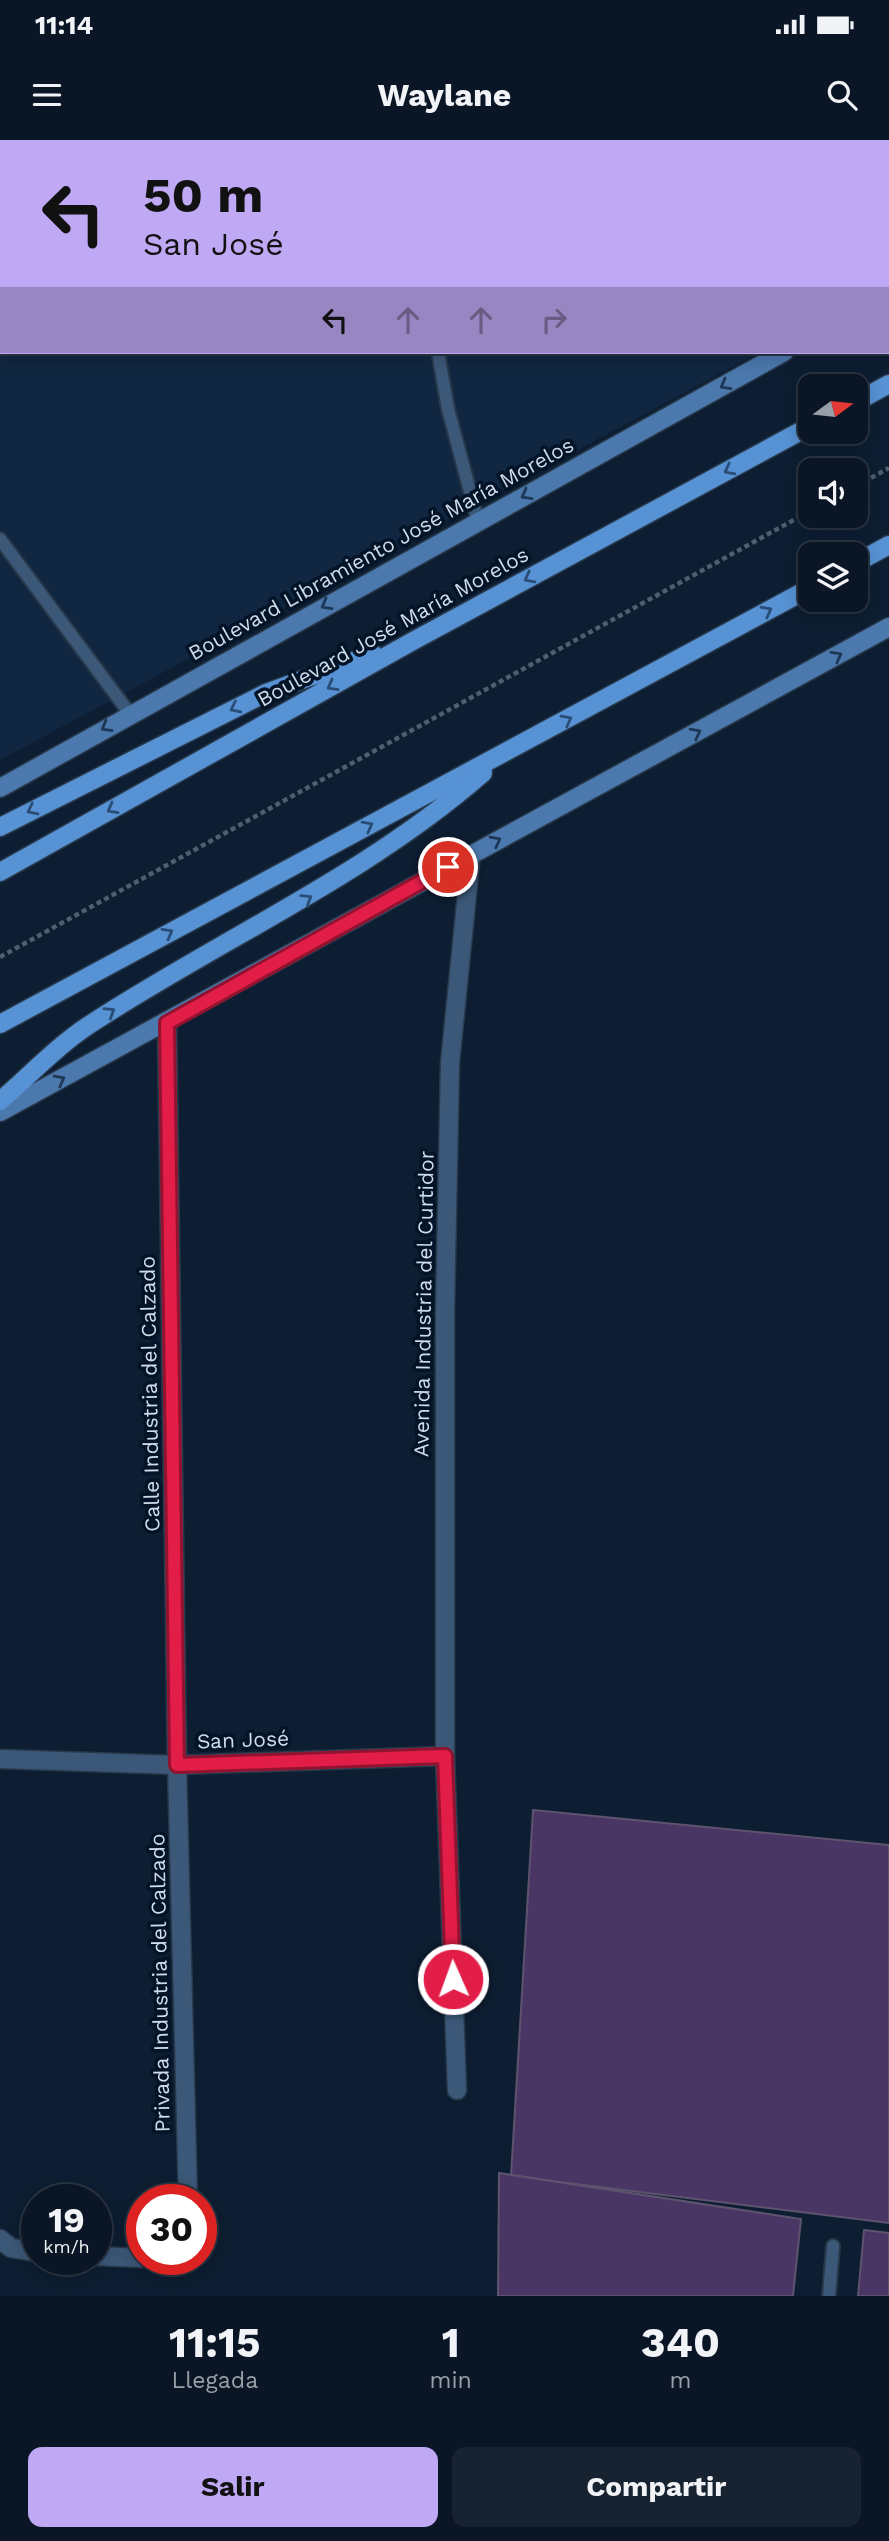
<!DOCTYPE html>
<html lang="es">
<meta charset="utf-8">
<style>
:root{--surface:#0a1626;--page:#182332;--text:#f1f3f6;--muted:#999fa7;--line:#2a3543;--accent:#bfa8f4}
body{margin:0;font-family:"Work Sans",sans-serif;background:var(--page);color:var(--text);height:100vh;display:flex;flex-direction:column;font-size:26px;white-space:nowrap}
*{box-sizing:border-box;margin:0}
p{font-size:23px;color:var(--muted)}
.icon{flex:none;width:38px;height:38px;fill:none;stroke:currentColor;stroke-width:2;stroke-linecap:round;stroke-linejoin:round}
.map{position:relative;height:2156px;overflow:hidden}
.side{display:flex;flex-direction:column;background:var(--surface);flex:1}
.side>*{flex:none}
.top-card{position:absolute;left:0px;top:0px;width:889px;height:214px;box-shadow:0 4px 18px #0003,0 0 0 2px var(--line);background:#bfa8f4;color:#111;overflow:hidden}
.needle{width:46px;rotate:75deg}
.tools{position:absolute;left:798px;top:234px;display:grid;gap:14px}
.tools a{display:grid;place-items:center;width:70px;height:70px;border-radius:14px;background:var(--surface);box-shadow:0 4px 18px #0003,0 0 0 2px var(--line);font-size:35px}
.speed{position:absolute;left:21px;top:2044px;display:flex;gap:14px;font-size:35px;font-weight:700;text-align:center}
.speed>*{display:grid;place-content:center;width:91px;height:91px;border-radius:50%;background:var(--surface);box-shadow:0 4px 18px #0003,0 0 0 2px var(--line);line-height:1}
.speed small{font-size:18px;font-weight:400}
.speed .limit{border:10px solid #d22;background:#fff;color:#111}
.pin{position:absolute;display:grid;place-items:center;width:60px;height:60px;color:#fff;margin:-30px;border:4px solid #fff;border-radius:50%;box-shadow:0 2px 7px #0007}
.me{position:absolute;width:77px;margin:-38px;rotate:358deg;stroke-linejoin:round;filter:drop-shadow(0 0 5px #0008)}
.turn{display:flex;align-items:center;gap:24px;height:147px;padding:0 28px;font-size:32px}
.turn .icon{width:91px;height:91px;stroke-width:2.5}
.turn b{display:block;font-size:49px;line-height:60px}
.lanes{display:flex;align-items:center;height:66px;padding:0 28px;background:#0003;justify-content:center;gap:35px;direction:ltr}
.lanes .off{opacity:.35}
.eta{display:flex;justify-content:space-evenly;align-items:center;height:119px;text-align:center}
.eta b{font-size:42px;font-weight:700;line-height:49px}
.primary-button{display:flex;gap:14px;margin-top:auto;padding:14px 28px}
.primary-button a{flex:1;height:80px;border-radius:14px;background:var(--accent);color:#111;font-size:28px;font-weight:700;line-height:80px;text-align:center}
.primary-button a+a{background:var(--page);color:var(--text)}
.status{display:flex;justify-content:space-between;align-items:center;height:49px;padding:0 35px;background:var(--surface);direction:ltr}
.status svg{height:19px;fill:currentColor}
header{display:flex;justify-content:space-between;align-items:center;height:91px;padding:0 28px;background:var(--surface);font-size:32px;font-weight:700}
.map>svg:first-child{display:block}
.built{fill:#112741}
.building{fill:#4a3664;stroke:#5e536f;stroke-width:2}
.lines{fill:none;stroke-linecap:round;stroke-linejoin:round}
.lane-casing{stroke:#28394c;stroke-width:16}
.street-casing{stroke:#28394c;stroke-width:21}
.secondary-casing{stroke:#28394c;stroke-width:21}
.primary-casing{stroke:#28394c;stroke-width:21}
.path{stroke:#4f5e70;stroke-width:4.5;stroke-dasharray:5 3.5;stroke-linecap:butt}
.lane{stroke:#3c5878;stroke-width:12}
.street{stroke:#3c5878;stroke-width:18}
.secondary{stroke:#4b78ad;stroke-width:18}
.primary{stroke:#5792d5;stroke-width:18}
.oneway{stroke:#1d3757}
.oneway2{stroke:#294d76}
.route-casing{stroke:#92132f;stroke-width:18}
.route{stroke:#e11d48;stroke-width:12}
.labels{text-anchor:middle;stroke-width:7;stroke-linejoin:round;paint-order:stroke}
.street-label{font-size:21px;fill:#d1dcea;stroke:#041428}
</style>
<div class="status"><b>11:14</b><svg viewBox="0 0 49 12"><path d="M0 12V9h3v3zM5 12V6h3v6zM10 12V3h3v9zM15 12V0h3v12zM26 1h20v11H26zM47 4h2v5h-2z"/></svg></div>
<header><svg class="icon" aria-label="menu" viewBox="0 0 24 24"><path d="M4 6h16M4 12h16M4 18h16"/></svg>Waylane<svg class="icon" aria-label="search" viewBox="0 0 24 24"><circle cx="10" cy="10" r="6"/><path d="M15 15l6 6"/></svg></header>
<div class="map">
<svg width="889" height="2156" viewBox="0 0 889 2156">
<rect width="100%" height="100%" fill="#0d1e32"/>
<g class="built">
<path d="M0 0H889V105L887 2H2V80Z"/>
<path d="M0 136 2 212H760L0 620Z"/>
</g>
<g class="building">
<path d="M533 1670 889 1705V2083L511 2036Z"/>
<path d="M499 2033 801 2079 793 2156H498Z"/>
<path d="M864 2090 889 2093V2156H858Z"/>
</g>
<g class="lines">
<defs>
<g id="lane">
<path d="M438 212 448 269 478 381"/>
<path d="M0 399 130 574"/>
<path d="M829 2156 833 2106"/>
</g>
<g id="street">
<path d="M0 99H2"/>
<path d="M167 882 177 1625 188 2060"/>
<path d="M0 1619 177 1625 445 1616"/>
<path d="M457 1950 445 1616V1171L450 923 471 714"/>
<path d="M0 2099 11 2108 37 2112"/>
<path d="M96 2116 142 2118"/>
</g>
<g id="secondary">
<path d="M887 155 889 154"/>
<path d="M0 648 784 212"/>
<path d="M0 972 889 487"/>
</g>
<g id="primary">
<path d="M856 262 889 244"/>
<path d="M856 423 889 405"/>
<path d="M0 687 266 553 373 514"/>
<path d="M0 732 413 501 810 286"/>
<path d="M0 884 810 448"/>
<path d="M0 961C29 936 57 906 89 885 220 799 364 737 483 633"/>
</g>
</defs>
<use href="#lane" class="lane-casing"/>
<use href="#street" class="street-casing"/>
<use href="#secondary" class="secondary-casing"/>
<use href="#primary" class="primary-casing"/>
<g class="path">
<path d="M856 346 889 328"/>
<path d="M0 817 810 371"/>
</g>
<use href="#lane" class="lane"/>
<use href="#street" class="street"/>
<use href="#secondary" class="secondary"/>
<use href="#primary" class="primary"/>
</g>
<defs><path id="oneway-chevron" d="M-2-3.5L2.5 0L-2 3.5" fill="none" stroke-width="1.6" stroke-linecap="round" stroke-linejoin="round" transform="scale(1.75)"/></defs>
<g class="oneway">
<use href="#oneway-chevron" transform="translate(725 245) rotate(151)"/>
<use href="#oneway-chevron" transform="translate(526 355) rotate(151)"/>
<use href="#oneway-chevron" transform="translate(326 465) rotate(151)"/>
<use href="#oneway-chevron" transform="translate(837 516) rotate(-29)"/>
<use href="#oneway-chevron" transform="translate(106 587) rotate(150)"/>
<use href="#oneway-chevron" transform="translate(696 593) rotate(-28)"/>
<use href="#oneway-chevron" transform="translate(496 701) rotate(-28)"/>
<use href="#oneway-chevron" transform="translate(60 940) rotate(-28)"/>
</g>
<g class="oneway2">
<use href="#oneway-chevron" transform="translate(729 330) rotate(152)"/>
<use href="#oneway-chevron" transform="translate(529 438) rotate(152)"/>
<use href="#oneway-chevron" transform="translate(767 471) rotate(-28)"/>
<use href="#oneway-chevron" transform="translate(332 546) rotate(151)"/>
<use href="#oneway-chevron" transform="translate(235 568) rotate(154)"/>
<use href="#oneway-chevron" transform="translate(567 580) rotate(-28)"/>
<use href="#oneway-chevron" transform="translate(112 669) rotate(151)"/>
<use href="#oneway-chevron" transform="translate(32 670) rotate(153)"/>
<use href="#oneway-chevron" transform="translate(368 686) rotate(-28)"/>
<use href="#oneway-chevron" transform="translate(307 759) rotate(-32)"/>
<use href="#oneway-chevron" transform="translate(168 793) rotate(-29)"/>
<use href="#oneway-chevron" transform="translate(110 872) rotate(-32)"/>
</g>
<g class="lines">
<defs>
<path id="route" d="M448 727 167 883 177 1625 445 1616 453 1839"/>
</defs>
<use href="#route" class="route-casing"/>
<use href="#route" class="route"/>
</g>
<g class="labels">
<g class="street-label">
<text transform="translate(381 409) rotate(-29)" y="7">Boulevard Libramiento José María Morelos</text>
<text transform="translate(393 487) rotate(-29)" y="7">Boulevard José María Morelos</text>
<text transform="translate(424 1164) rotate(-89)" y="7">Avenida Industria del Curtidor</text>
<text transform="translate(150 1254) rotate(-91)" y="7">Calle Industria del Calzado</text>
<text transform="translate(243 1600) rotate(-2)" y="7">San José</text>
<text transform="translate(160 1843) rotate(-91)" y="7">Privada Industria del Calzado</text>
</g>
</g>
</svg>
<div class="tools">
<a><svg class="needle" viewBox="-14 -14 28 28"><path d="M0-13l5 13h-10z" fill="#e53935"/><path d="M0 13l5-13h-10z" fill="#999fa7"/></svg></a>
<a><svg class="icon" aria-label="sound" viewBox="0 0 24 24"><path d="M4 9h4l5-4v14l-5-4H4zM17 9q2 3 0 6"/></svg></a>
<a><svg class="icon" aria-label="layers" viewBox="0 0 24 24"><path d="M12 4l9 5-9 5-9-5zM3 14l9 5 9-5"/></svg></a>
</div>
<div class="speed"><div>19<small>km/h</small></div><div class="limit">30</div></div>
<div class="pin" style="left:448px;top:727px;background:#d93025"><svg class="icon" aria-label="arrive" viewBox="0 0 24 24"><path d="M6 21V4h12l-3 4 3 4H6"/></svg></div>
<svg class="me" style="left:453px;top:1839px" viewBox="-20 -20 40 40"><circle r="17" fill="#e11d48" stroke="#fff" stroke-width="3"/><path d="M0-11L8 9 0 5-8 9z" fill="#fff"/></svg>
<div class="top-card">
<div class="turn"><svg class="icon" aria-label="left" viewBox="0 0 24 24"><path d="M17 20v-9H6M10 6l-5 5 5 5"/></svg><div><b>50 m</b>San José</div></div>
<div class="lanes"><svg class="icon" aria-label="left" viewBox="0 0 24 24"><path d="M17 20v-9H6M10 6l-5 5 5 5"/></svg><svg class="icon off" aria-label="ahead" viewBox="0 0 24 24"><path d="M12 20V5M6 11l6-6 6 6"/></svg><svg class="icon off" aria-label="ahead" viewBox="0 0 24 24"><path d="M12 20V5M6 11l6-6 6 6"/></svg><svg class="icon off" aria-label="right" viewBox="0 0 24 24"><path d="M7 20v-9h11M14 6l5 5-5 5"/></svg></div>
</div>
</div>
<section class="side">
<div class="eta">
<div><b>11:15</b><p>Llegada</p></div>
<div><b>1</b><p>min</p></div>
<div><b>340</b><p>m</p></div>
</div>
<div class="primary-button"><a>Salir</a><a>Compartir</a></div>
</section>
